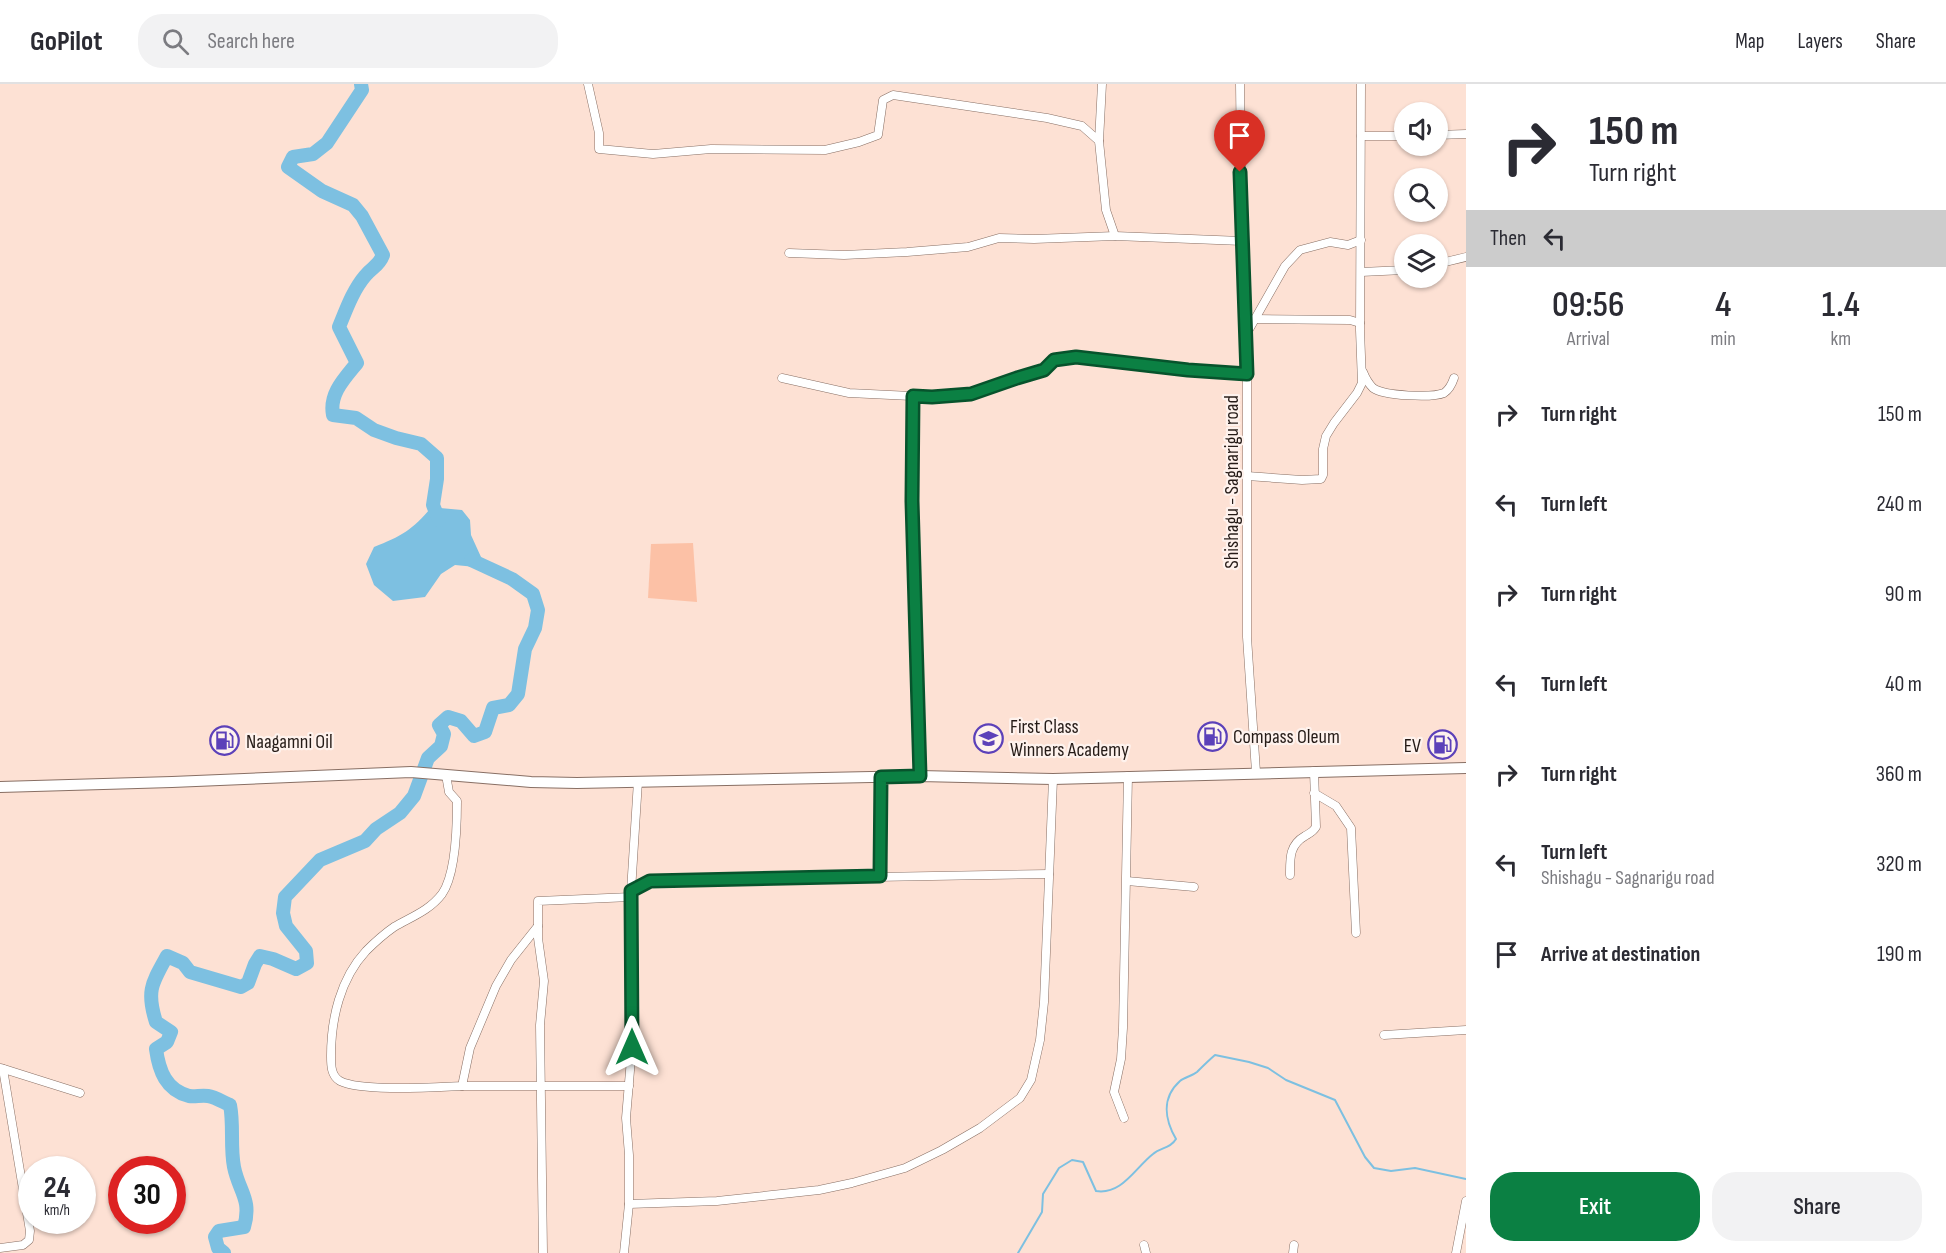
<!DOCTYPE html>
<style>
:root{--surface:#fff;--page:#f2f2f3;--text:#2b2b33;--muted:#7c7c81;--line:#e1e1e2;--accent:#0b8043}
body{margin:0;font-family:"Sofia Sans Condensed",sans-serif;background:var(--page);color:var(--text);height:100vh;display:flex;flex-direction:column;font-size:22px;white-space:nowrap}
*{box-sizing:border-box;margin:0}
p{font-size:20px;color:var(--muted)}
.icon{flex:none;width:33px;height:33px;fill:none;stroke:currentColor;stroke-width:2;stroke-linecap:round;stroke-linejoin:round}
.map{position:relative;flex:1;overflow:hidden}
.drawer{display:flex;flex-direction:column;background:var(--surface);width:480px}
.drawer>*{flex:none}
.hud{background:#fff;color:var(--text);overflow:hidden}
.tools{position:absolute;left:1394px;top:18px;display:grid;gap:12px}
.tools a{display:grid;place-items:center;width:54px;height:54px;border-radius:50%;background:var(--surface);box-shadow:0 2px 4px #0004;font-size:30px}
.speed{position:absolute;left:18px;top:1072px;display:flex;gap:12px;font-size:30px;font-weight:700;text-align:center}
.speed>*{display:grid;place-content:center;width:78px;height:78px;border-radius:50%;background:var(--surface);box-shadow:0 2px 4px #0004;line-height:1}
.speed small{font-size:15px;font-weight:400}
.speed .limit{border:9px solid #d22;background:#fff;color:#111}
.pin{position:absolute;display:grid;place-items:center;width:51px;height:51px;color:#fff;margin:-62px -26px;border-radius:50% 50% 50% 0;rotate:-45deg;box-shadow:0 0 6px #0007}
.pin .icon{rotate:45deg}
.me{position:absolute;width:66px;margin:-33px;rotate:0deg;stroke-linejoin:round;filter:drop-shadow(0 0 4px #0008)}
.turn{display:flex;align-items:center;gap:21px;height:126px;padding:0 24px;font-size:27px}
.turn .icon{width:78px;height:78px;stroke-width:2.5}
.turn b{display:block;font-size:42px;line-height:51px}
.then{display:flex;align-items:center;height:57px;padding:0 24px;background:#0003;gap:12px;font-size:22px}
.eta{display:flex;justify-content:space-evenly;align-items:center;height:102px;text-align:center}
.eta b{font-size:36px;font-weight:600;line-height:42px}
.primary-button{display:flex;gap:12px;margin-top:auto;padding:12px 24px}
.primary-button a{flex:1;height:69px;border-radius:24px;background:var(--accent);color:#fff;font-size:24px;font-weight:600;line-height:69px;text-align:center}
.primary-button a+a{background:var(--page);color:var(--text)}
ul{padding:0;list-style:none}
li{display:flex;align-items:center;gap:18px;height:90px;padding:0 24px}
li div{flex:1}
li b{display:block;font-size:22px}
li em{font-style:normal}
header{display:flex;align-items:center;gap:36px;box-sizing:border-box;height:84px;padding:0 30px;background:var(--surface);border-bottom:2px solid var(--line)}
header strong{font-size:28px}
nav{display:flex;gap:33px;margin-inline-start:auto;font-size:21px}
.search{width:420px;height:54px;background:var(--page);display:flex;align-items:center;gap:15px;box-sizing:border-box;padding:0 21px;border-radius:24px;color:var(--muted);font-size:22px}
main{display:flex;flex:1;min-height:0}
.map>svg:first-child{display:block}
.green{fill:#fcc1a6}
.water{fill:#7dc0e1}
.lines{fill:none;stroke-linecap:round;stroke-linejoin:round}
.stream{stroke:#7dc0e1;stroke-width:2}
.river{stroke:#7dc0e1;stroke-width:14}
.minor-casing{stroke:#886f64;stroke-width:9}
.secondary-casing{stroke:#886f64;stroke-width:12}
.minor{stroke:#fff;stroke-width:8}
.secondary{stroke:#fff;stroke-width:10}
.route-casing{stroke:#07532c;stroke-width:15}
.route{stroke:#0b8043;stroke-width:10}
.labels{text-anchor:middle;stroke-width:4.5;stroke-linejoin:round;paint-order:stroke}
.street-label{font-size:20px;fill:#251b17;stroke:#fef2ed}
.poi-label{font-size:20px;fill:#251b17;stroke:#fef2ed;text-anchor:start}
</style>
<header>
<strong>GoPilot</strong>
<div class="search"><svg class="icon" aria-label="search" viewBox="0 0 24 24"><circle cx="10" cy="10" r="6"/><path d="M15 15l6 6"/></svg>Search here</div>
<nav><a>Map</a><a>Layers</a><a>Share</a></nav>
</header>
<main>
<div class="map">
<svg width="1466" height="1169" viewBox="0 0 1466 1169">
<rect width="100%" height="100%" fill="#fde1d4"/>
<path class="green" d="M693 459 697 518 648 514 651 460Z"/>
<path class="water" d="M433 421 440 424 462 426 470 436 471 451 486 484 455 481 441 490 425 513 393 517 374 501 366 480 374 463C402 452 414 445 433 421Z"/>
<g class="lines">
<path class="stream" d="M1018 1169 1042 1128 1043 1110 1059 1084 1072 1076 1083 1078 1096 1107C1122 1111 1135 1084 1153 1070 1161 1063 1170 1065 1176 1055 1165 1036 1161 1014 1180 997 1185 993 1192 992 1197 988 1203 982 1208 977 1215 971L1249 978 1268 984 1286 996 1335 1016 1365 1073 1374 1084 1391 1087 1415 1084 1466 1095"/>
<g class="river">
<path d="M361 0 362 6 327 59 313 70 293 73 288 83 322 107 353 121 362 132 383 171C379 182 372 183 365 192 353 206 346 226 339 243L357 279C344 295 329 310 333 331L356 334 374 346 396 354 421 360 437 374V395L433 421 439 436"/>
<path d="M224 1169 218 1164 215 1153 219 1147 244 1143C252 1115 239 1108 234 1083 230 1062 234 1041 230 1021 223 1018 215 1013 208 1012 201 1011 195 1013 189 1012 166 1006 159 987 156 965L167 958 171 948 156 938C146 907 152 899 167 872L183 879 190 888 241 903 248 899 255 880 260 872 273 875 296 885 307 879 306 867 286 842 283 829 285 813 320 776 365 757 376 745 400 729 414 712 428 674 441 662 444 650 439 641 448 633 461 637 474 652 485 648 493 624 509 621 518 610 525 565 535 544 538 526 533 510 512 495 471 476"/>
</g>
<defs>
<g id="minor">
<path d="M588 0 599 49V65L653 70 711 65 825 66 859 58 878 51 883 16 893 11 1047 34 1082 42 1099 57 1106 126 1115 152"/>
<path d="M1240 0 1242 157 1247 289V553L1256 688"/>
<path d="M1437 51 1466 50"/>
<path d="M1361 52H1404"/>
<path d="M1099 57 1102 0"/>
<path d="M789 169 844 171 907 168 968 163 999 154 1034 155 1115 152 1242 157"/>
<path d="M1437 180 1466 173"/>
<path d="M1361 188 1404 186"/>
<path d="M1255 235 1350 236 1360 239"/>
<path d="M1247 249 1285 182 1300 166 1330 158 1348 161 1361 156"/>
<path d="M1363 288C1365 293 1369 300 1373 304 1384 312 1432 314 1444 309 1450 305 1452 300 1454 294"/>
<path d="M782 294 849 309 932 313 971 310 1017 294 1044 287 1054 276 1076 273 1188 286 1247 289"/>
<path d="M913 312 912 417 920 692"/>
<path d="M1247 392 1302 396 1321 395 1323 391V365L1326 352 1334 339 1357 309 1362 299 1360 246 1361 0"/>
<path d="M446 691 449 708 457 717C457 741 456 790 442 810 429 827 411 833 394 843 384 850 374 859 366 867 340 895 331 935 331 972 331 981 331 992 340 997 361 1008 436 1003 462 1002L470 964 496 902 511 876 538 842"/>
<path d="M1314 709 1336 722 1351 744 1356 849"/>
<path d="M880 791 881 693"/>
<path d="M1290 791C1290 775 1289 761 1305 752 1310 749 1313 748 1316 743L1314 687"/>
<path d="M1127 797 1194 803"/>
<path d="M631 807 650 797 1049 790"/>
<path d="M1384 951 1466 946"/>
<path d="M1 984 80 1009"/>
<path d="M462 1002H629"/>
<path d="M1124 1034 1114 1008 1121 975 1123 944 1128 692"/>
<path d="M629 1120 717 1117 819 1106 852 1099 905 1084 942 1066 980 1044 1020 1014 1031 996 1040 956 1044 918 1053 695"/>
<path d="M1144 1161 1146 1169"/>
<path d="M0 1164 23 1161 29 1156 30 1147 3 985"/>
<path d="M543 1169 540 941 544 897 538 854V817L631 813"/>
<path d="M624 1169 629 1120V1071L626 1034 632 963 631 807 638 697"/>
<path d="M1293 1169 1294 1161"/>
<path d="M1456 1169 1466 1117"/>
</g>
<path id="secondary" d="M0 703 172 698 411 688 531 698 577 699 920 692 1053 695 1466 684"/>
</defs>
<use href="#minor" class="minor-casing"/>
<use href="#secondary" class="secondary-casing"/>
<use href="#minor" class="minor"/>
<use href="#secondary" class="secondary"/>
</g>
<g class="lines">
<defs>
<path id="route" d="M632 963 631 807 650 797 880 792 881 693 920 692 912 417 913 312 932 313 971 310 1017 294 1044 286 1054 276 1076 273 1188 286 1247 290 1240 88"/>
</defs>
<use href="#route" class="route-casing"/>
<use href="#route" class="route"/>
</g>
<defs>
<symbol id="fuel-ring" viewBox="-11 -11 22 22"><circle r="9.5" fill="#fef2ed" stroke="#5c41b9" stroke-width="1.5"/><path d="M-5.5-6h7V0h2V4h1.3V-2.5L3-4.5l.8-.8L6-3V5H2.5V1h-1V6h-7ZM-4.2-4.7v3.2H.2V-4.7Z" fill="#5c41b9"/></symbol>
<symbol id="school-ring" viewBox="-11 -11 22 22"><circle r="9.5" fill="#fef2ed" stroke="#5c41b9" stroke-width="1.5"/><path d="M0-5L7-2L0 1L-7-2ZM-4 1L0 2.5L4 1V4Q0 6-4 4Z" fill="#5c41b9"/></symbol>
</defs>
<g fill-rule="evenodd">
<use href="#fuel-ring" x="1196" y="636" width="33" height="33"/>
<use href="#school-ring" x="972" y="638" width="33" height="33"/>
<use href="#fuel-ring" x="208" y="640" width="33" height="33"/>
<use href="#fuel-ring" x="1426" y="644" width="33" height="33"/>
</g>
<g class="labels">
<g class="street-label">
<text transform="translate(1231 398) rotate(-90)" y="7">Shishagu - Sagnarigu road</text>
</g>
<g class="poi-label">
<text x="1010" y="649">First Class<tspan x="1010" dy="23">Winners Academy</tspan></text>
<text x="1233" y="659">Compass Oleum</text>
<text x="246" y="664">Naagamni Oil</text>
<text x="1421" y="668" text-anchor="end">EV</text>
</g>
</g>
</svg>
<div class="tools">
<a><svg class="icon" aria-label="sound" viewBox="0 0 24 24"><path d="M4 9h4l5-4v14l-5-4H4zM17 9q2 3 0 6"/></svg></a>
<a><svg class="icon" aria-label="search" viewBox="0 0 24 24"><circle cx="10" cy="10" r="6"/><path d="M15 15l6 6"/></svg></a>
<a><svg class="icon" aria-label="layers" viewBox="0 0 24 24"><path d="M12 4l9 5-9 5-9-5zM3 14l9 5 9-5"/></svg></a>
</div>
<div class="speed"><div>24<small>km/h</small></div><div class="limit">30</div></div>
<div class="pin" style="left:1240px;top:88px;background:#d93025"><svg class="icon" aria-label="arrive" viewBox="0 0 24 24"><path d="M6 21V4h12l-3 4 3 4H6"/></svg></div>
<svg class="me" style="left:632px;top:963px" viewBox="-20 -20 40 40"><path d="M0-17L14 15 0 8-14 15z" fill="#0b8043" stroke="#fff" stroke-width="4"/></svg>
</div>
<section class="drawer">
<div class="hud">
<div class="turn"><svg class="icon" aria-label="right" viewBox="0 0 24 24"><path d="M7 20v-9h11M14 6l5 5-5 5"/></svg><div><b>150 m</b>Turn right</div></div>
<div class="then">Then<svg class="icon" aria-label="left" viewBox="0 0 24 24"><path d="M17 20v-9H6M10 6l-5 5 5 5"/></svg></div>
</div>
<div class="eta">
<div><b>09:56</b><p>Arrival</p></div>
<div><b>4</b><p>min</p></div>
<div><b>1.4</b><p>km</p></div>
</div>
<ul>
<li><svg class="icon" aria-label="right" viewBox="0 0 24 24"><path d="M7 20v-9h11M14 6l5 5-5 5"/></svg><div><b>Turn right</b></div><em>150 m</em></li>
<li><svg class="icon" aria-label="left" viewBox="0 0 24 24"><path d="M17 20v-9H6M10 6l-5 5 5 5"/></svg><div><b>Turn left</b></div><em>240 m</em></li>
<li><svg class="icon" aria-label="right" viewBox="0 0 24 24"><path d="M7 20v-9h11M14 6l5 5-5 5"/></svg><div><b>Turn right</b></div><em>90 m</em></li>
<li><svg class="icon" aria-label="left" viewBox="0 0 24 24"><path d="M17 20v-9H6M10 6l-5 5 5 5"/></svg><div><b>Turn left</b></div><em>40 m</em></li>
<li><svg class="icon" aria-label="right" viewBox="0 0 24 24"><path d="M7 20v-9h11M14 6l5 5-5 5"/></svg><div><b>Turn right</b></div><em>360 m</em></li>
<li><svg class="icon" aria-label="left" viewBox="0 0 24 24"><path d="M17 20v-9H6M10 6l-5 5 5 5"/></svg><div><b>Turn left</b><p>Shishagu - Sagnarigu road</p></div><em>320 m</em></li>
<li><svg class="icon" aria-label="arrive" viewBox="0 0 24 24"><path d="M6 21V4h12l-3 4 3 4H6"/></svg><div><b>Arrive at destination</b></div><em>190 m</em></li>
</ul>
<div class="primary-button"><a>Exit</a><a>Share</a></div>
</section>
</main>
